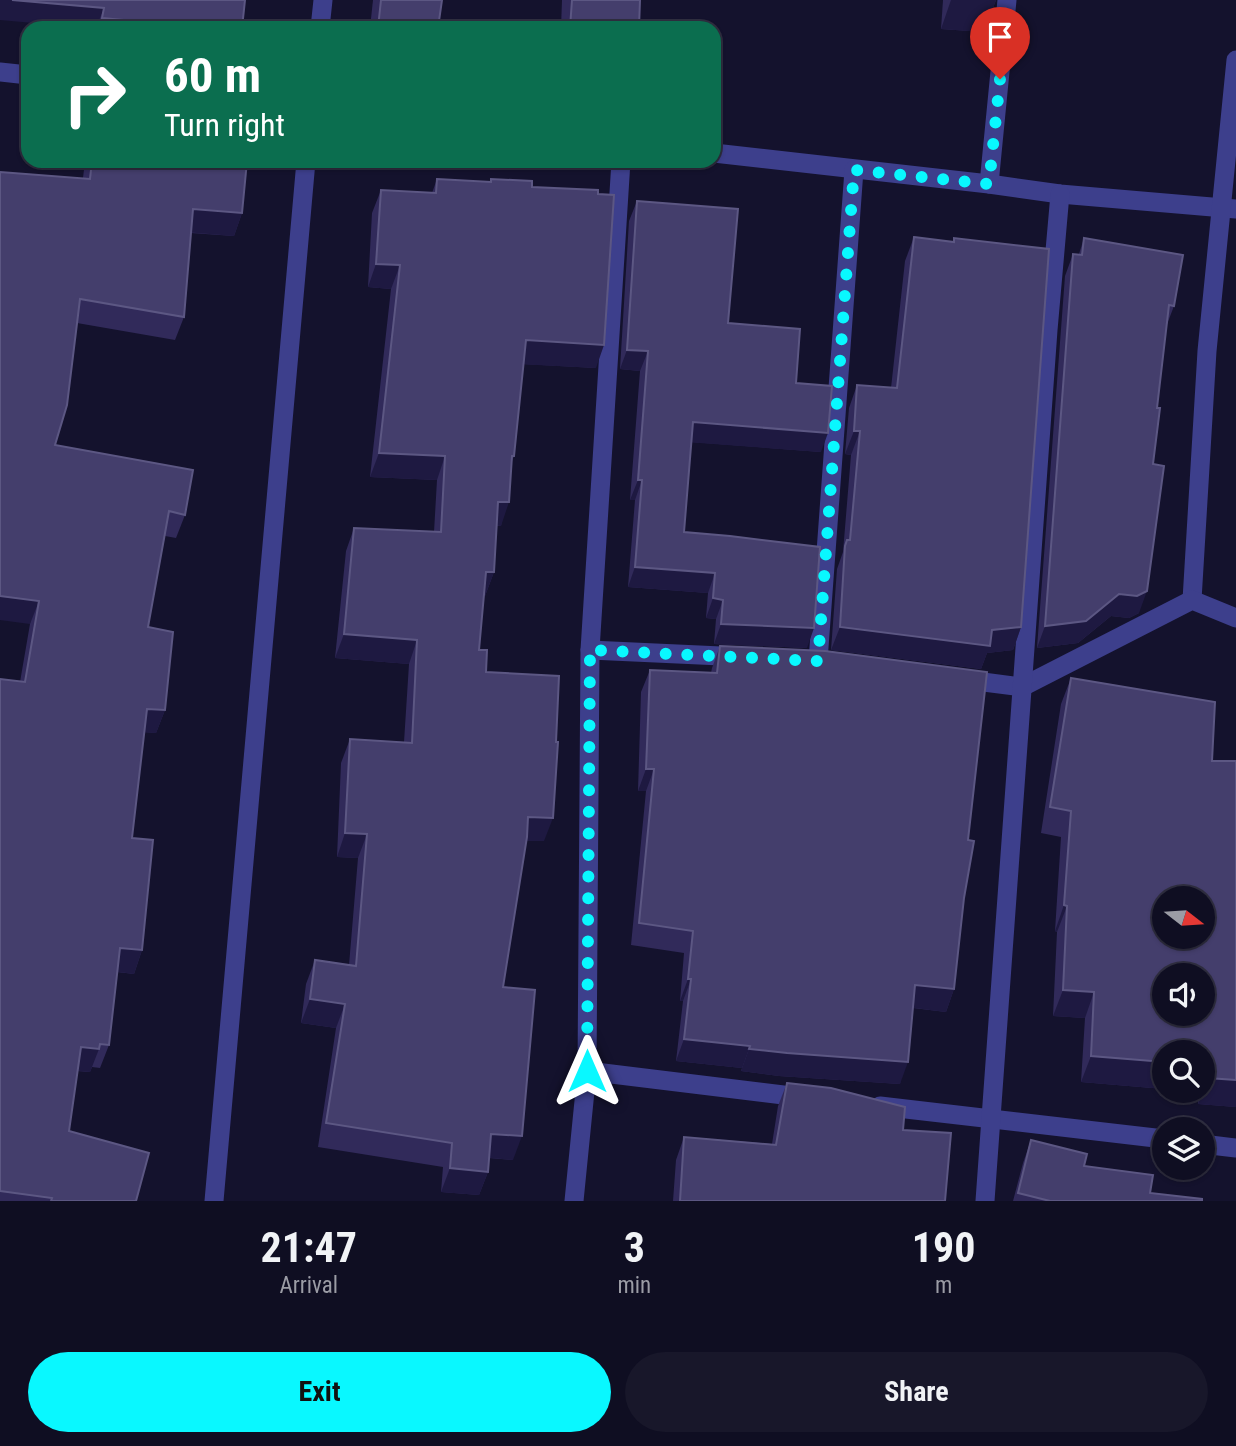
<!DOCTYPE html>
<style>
:root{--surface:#0f0e22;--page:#18172a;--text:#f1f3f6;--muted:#9b9ca5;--line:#2f2e40;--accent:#09f8ff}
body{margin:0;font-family:"Roboto Condensed",sans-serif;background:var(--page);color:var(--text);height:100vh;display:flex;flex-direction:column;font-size:26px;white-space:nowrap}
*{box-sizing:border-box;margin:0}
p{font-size:23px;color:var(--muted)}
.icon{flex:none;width:38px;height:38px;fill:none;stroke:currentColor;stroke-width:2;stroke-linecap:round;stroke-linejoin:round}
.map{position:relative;height:1201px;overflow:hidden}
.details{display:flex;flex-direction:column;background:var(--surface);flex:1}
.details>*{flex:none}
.guide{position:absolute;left:21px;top:21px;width:700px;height:147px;border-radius:21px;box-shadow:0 2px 5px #0004,0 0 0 2px var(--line);background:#0b6e4f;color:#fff;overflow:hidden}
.needle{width:46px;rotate:107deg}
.controls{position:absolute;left:1152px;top:886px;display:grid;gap:14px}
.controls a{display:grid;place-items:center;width:63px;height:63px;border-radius:50%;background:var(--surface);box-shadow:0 2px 5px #0004,0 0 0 2px var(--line);font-size:35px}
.pin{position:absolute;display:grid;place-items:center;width:60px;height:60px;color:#fff;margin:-72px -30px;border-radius:50% 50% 50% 0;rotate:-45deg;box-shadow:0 0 7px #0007}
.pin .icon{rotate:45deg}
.me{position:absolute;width:77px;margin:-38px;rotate:0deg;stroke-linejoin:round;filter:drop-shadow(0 0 5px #0008)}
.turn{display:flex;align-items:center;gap:24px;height:147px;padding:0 28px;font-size:32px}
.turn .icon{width:91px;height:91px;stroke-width:2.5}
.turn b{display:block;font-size:49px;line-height:60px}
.eta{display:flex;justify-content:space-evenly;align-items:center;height:119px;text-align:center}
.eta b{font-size:42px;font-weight:700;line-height:49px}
.cta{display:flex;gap:14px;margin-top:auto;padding:14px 28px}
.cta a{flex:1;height:80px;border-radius:42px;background:var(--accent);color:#111;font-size:28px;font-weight:700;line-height:80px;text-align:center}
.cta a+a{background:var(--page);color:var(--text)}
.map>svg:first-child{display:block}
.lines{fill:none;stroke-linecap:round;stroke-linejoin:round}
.minor{stroke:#3d3f8c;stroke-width:19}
.wall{fill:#312a5a}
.shaded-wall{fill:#1e1941}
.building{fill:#443e6c;stroke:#5c5783;stroke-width:2;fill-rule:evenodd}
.route{stroke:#09f8ff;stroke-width:12;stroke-dasharray:0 21.6}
</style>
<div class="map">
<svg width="1236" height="1201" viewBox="0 0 1236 1201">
<rect width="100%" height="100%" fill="#14122d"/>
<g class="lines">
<g class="minor">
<path d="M320 28 323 0"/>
<path d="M0 72 28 75"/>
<path d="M714 153 989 184 1060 194 1236 209"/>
<path d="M989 184 1007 0"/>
<path d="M1192 600 1207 351 1236 60"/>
<path d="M590 650 743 657"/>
<path d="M818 661 854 170"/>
<path d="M960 679 1022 687 1192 600 1236 618"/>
<path d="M587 1071 808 1098"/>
<path d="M880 1106 1164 1139"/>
<path d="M1202 1144 1236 1148"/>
<path d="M214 1201 306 161"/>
<path d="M574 1201 587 1071 590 650 621 161"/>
<path d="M985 1201 1048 330 1060 194"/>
</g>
</g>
<g class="wall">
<path d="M0 0H245L242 28H90Z"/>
<path d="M373 0H442L438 28H370Z"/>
<path d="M562 0H640L639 28H561Z"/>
<path d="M943 0H996L984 32 941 29Z"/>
<path d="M85 161H247L242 213 234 236 191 233 184 317 175 340 77 323 55 445 185 515 176 538 165 536 148 627 165 710 156 733 144 732 132 838 142 950 134 974 117 972 109 1045 100 1068 92 1067 90 1072 77 1071 69 1131 136 1201H0V679L20 682 30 624Z"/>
<path d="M437 179 490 182 491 179 532 187 596 368 523 364 514 456 512 461 501 526H497L494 572 485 596H484L479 650 544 841H526L503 987 513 1160 489 1158 488 1172 479 1195 441 1192 443 1167 318 1147 336 1028 301 1023 306 984 315 960 349 965 358 858 337 857 341 763 350 739 404 742 409 664 335 658 346 551 354 528 434 532 437 480 370 477 391 289 368 287 372 213 381 190 432 193Z"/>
<path d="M637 201 728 323 796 383 821 452 691 442 684 532 807 648 714 644 716 619 706 618 708 593 628 587 635 500H630L640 371 620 369 629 221Z"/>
<path d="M914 237 953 242 954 238 1021 627 1013 650 987 653 981 669 831 650 837 569 843 552 851 455 845 454 849 408 857 385 891 388 905 261Z"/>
<path d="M1084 238 1174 306 1166 327 1157 408 1139 613 1129 618 1111 616 1078 643 1037 648 1065 276 1073 254H1079Z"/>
<path d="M720 646 968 840 964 898 954 989 946 1012 913 1008 900 1084 779 1076 741 1071 742 1068 676 1061 683 1001H680L684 953 631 945 646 791H638L641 692 650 670 711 673 712 668Z"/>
<path d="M1071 678 1212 761H1236V1107L1198 1104 1199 1092 1184 1090H1202V1052H1164V1089L1081 1082 1085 1018 1053 1016 1057 932 1055 931 1061 837 1041 833 1061 704Z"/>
<path d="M787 1083 903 1130 945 1201H673L676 1160 684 1137 772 1144 778 1106Z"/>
<path d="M1031 1140 1084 1166 1150 1193 1202 1201H1013L1023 1163Z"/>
</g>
<g class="shaded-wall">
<path d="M0 0H12L104 8 96 28H90L0 20Z"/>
<path d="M951 0H996L984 32 941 29Z"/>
<path d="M102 18 211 28H99Z"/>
<path d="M193 209 242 213 234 236 185 232Z"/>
<path d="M376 264 400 265 391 289 368 287Z"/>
<path d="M526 340 604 345 596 368 517 364Z"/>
<path d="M627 350 648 351 640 371 620 369Z"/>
<path d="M693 422 828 433 821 452 686 442Z"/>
<path d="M854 431H860L851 455 845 454Z"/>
<path d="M379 453 445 456 437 480 370 477Z"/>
<path d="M638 480H642L635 500H630Z"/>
<path d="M498 502H509L501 526 490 525Z"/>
<path d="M635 567 715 573 708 593 628 587Z"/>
<path d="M486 572H494L485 596 477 595Z"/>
<path d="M1147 591 1139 613 1129 618 1111 616 1078 643 1037 648 1045 626 1119 594Z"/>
<path d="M0 596 39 601 30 624 0 620Z"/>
<path d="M713 598 723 600 716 619 706 618Z"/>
<path d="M721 624 814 628 807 648 714 644Z"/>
<path d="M840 627 992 630 1021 627 1013 650 987 653 981 669 831 650Z"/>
<path d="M344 634 417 640 409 664 335 658Z"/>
<path d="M147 709 165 710 156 733 138 732Z"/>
<path d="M646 769H654L646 791H638Z"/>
<path d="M528 817 553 818 544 841H519Z"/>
<path d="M345 833 367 834 358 858 337 857Z"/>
<path d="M1064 905 1067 906 1057 932 1055 931Z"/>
<path d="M120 948 142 950 134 974 112 971Z"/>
<path d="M688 979H691L683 1001H680Z"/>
<path d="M915 985 954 989 946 1012 907 1007Z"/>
<path d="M1063 990 1094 992 1085 1018 1053 1016Z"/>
<path d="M310 999 345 1004 336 1028 301 1023Z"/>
<path d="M684 1039 750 1046 742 1068 676 1061Z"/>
<path d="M81 1047 99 1049 90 1072 72 1070Z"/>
<path d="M749 1049 908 1062 900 1084 779 1076 741 1071Z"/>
<path d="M1091 1056 1164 1062V1089L1081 1082Z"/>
<path d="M1202 1065 1209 1066 1202 1083Z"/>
<path d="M1208 1078 1236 1080V1107L1198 1104Z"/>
<path d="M491 1134 522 1136 513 1160 482 1157Z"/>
<path d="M450 1168 488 1172 479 1195 441 1192Z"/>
</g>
<g class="building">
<path d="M12 0H245L242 28H211L102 18 104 8Z"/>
<path d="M381 0H442L438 28H378Z"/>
<path d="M572 0H640L639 28H570Z"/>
<path d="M92 161H247L242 213 193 209 184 317 80 299 67 405 55 445 193 470 185 515 169 511 148 627 173 632 165 710 147 709 132 838 153 840 142 950 120 948 109 1045 100 1044 99 1049 81 1047 69 1131 149 1153 136 1201H51L52 1198 0 1191V679L25 682 39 601 0 596V172L90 179Z"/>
<path d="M437 179 491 182V179L532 181V187L598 190V194L614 195 604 345 526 340 514 456H512L509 502H498L494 572H486L479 650H487L486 672 559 676 556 742H558L553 818 528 817 527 837 503 987 535 990 522 1136 491 1134 488 1172 450 1168 452 1143 326 1123 345 1004 310 999 315 960 356 966 367 834 345 833 350 739 412 743 417 640 344 634 354 528 441 532 445 456 379 453 400 265 376 264 381 190 436 193Z"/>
<path d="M637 201 738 209 728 323 800 329 796 383 832 386 828 433 693 422 684 532 730 536 820 547 814 628 721 624 723 600 713 598 715 573 635 567 642 480H638L648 351 627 350Z"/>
<path d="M914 237 954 242V238L1049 249 1021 627 992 630 990 646 840 627 845 546 847 540H850L860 431H854L857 385 897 388Z"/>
<path d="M1084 238 1183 255 1174 306 1169 305 1157 408H1160L1153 464 1164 466 1147 591 1137 596 1119 594 1086 621 1045 626 1073 254 1082 255Z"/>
<path d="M720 646 825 651 987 672 968 840 974 841 964 898 954 989 915 985 908 1062 787 1053 749 1049 750 1046 684 1039 691 979H688L693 931 639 923 654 769H646L650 670 717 673Z"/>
<path d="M1071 678 1215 702 1212 761H1236V1080L1208 1078 1209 1066 1202 1065V1052H1164V1062L1091 1056 1094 992 1063 990 1067 906 1064 905 1071 811 1050 807ZM1164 898H1202V936H1164ZM1164 975H1202V1013H1164Z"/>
<path d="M787 1083 831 1088 905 1107 903 1130 951 1133 945 1201H680L684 1137 776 1145Z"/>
<path d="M1031 1140 1087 1154 1084 1166 1153 1175 1150 1193 1202 1199V1201H1050L1018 1193Z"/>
</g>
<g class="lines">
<path class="route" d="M587 1071 590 650 818 661 854 170 989 184 1000 79"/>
</g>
</svg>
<div class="controls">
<a><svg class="needle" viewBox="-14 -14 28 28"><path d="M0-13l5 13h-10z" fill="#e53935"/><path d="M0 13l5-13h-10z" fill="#9b9ca5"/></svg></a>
<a><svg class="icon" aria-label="sound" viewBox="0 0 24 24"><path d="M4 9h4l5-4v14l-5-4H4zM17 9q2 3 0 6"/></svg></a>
<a><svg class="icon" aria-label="search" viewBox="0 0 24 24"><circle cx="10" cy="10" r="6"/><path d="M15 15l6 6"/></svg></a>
<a><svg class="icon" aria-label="layers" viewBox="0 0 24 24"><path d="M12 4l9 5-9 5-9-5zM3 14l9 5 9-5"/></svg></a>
</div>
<div class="pin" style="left:1000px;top:79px;background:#d93025"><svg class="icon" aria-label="arrive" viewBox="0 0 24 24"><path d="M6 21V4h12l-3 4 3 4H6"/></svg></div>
<svg class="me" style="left:587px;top:1071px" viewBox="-20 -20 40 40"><path d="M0-17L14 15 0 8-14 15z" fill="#09f8ff" stroke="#fff" stroke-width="4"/></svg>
<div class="guide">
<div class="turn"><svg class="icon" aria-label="right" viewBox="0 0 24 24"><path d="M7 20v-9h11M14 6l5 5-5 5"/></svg><div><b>60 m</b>Turn right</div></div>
</div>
</div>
<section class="details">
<div class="eta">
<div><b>21:47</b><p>Arrival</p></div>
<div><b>3</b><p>min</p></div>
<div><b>190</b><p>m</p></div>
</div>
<div class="cta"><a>Exit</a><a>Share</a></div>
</section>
